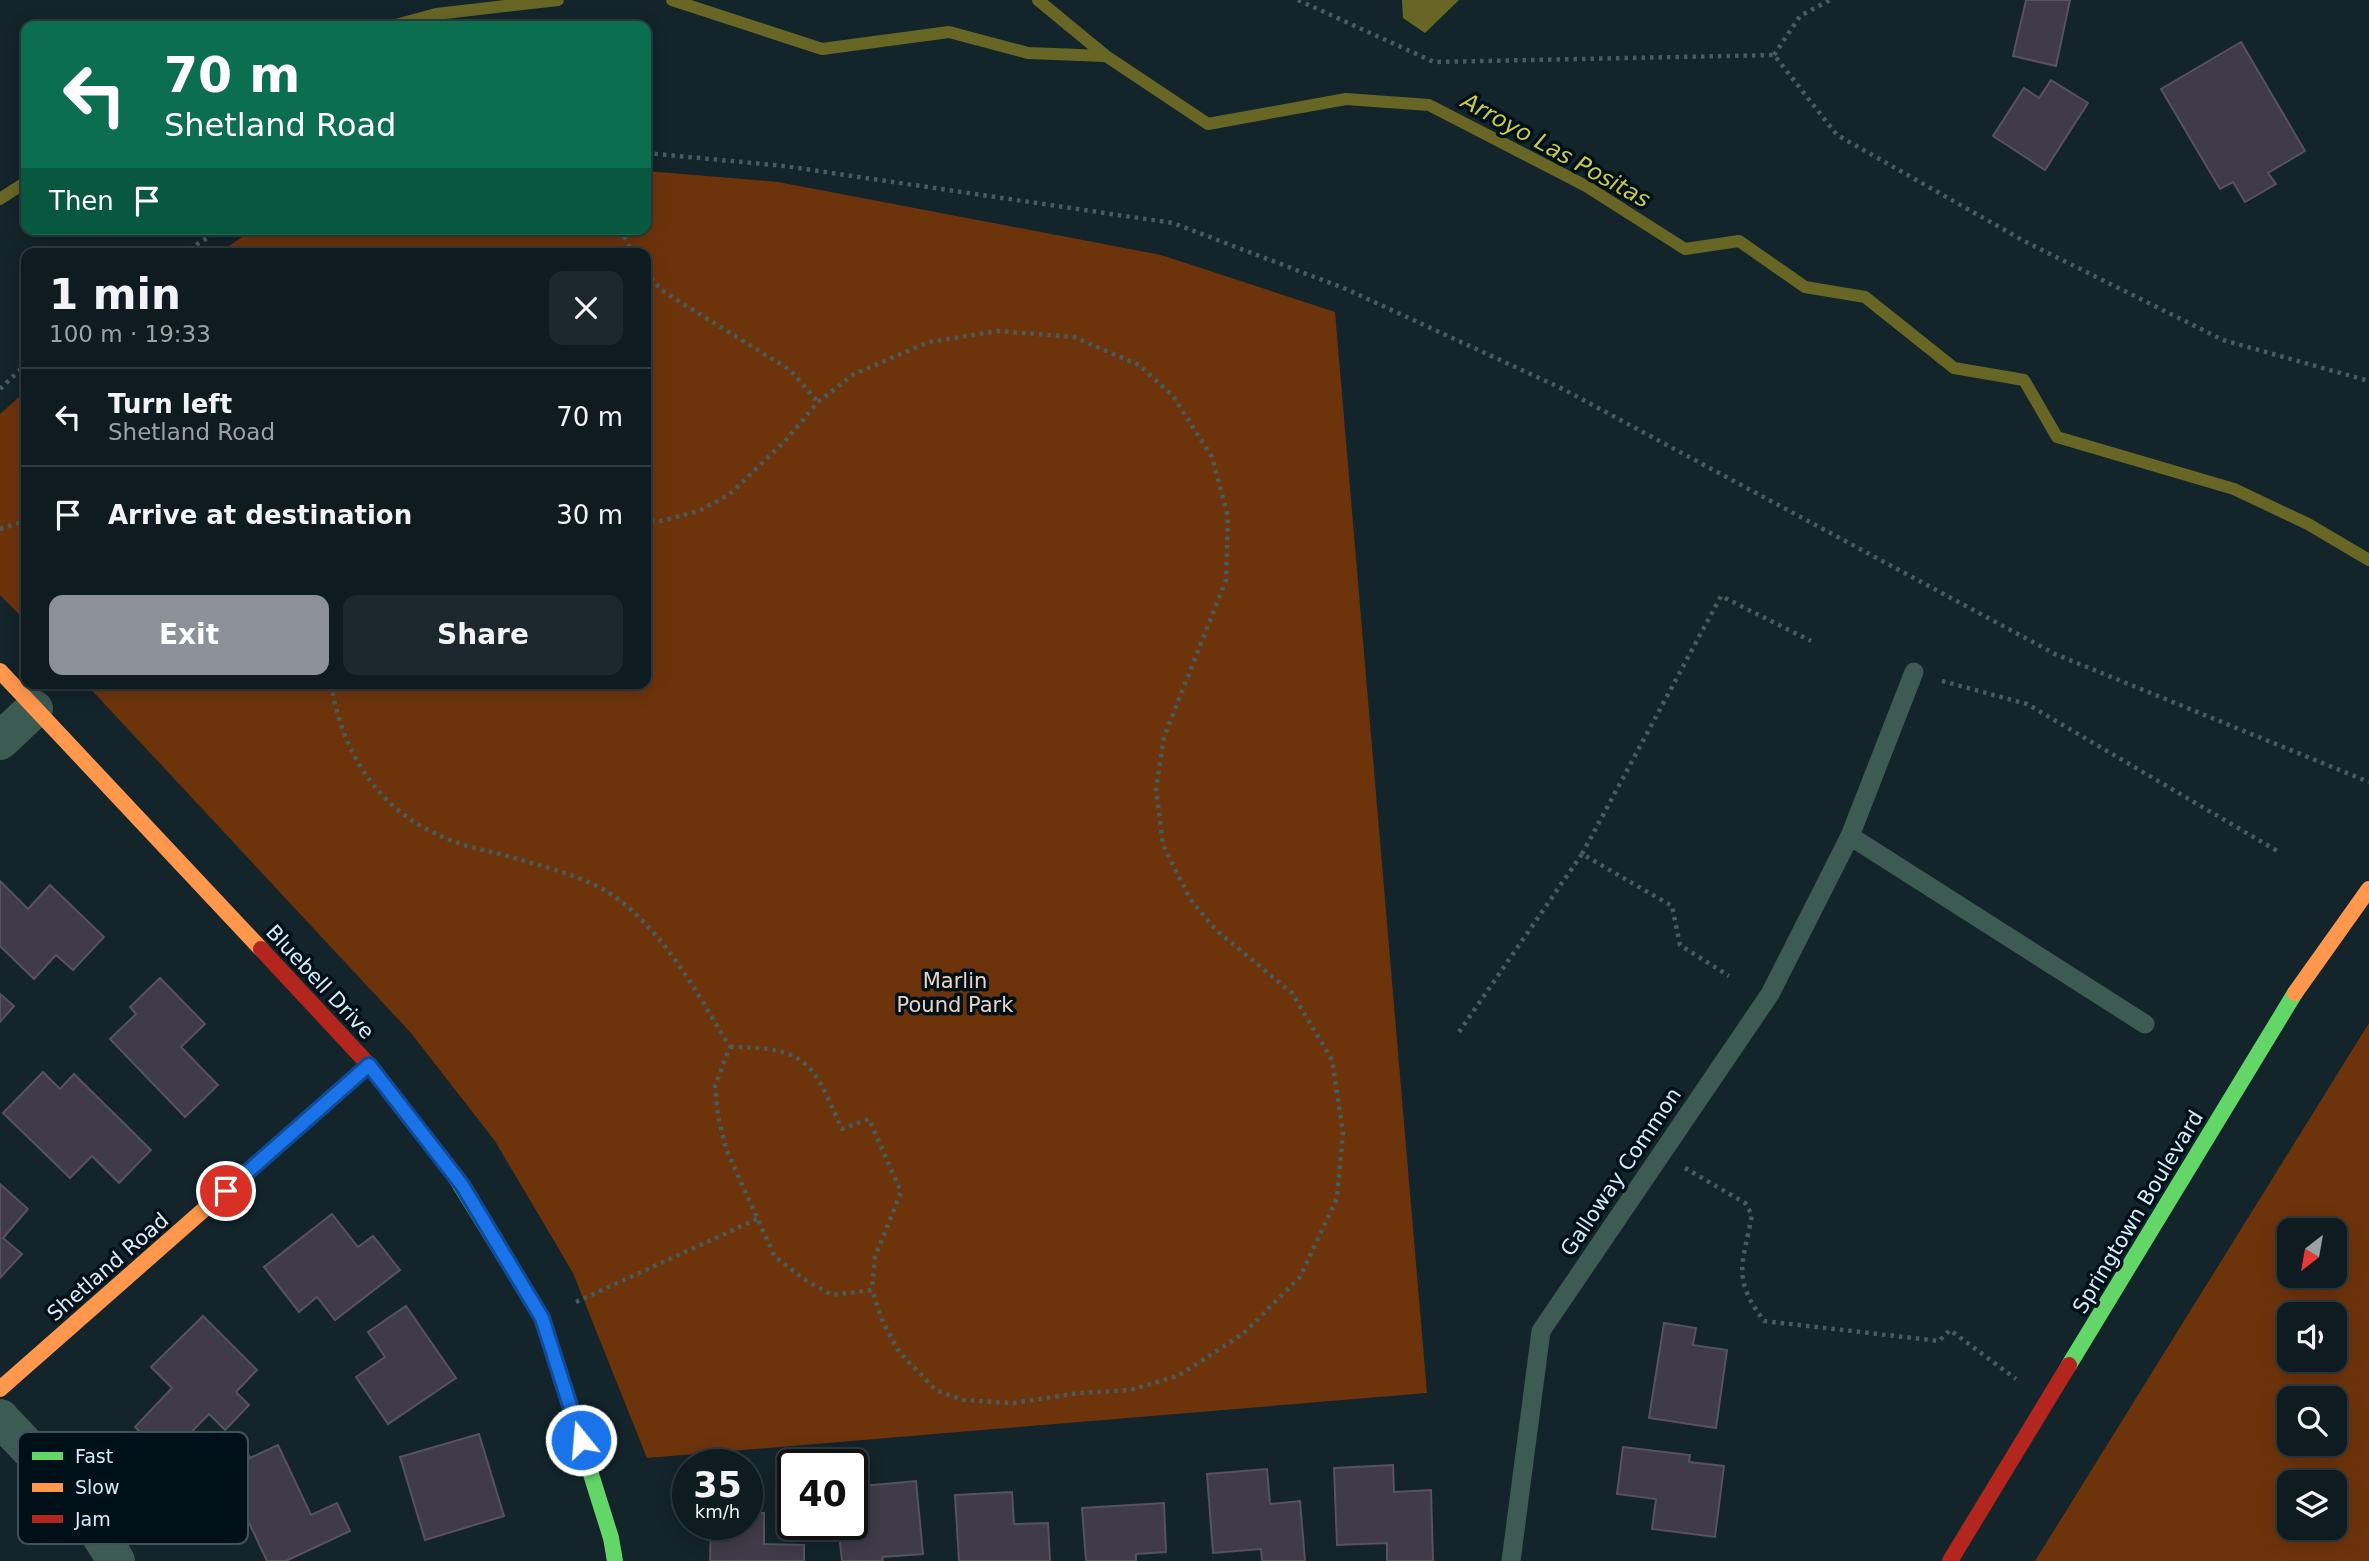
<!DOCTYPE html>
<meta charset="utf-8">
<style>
:root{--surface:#0e1b20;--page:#1c282d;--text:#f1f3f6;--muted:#9ba1a5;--line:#2e393e;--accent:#8c9099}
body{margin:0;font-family:"DejaVu Sans",sans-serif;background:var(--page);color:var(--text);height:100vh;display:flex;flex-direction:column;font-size:26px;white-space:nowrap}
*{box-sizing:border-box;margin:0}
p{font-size:23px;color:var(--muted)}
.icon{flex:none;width:38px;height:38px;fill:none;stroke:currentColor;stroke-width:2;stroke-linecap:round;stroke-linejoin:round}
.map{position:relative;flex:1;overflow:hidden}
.details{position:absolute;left:21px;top:248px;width:630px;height:441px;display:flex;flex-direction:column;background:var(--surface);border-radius:14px;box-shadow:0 4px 18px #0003,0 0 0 2px var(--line)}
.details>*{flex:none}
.top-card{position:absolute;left:21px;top:21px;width:630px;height:214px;border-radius:14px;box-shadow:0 4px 18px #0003,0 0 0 2px var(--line);background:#0b6e4f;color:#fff;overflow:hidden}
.needle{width:46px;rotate:211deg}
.buttons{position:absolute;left:2277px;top:1218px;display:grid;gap:14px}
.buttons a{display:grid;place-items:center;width:70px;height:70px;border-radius:14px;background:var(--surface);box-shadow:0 4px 18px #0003,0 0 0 2px var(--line);font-size:35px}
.speed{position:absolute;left:672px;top:1449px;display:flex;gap:14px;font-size:35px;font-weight:700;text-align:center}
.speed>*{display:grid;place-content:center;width:91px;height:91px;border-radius:50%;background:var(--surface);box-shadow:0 4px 18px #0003,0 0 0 2px var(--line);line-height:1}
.speed small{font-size:18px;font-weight:400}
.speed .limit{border:4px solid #111;border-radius:10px;background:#fff;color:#111}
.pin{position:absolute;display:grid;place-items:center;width:60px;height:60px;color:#fff;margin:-30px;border:4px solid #fff;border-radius:50%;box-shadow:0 2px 7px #0007}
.me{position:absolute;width:77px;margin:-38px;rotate:343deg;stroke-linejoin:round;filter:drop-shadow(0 0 5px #0008)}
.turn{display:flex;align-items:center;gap:24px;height:147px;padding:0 28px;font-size:32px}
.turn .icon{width:91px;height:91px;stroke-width:2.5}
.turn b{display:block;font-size:49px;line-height:60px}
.then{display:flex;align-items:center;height:66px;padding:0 28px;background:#0003;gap:14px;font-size:26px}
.round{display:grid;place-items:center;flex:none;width:74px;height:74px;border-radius:14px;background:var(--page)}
.summary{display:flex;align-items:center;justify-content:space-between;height:119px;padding:0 28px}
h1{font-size:42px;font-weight:600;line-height:52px}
.button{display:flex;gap:14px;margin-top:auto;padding:14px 28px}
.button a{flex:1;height:80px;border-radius:14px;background:var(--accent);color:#fff;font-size:28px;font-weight:600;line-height:80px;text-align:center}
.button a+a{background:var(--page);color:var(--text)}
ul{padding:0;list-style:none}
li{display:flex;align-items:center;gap:21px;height:98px;padding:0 28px;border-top:2px solid var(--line)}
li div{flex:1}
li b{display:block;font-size:26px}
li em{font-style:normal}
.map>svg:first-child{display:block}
.green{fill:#6d340c;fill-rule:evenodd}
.water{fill:#676625}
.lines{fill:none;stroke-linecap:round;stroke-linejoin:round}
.stream{stroke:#676625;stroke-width:12}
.building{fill:#403b48;stroke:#58525c;stroke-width:2}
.path{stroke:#475d5b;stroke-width:4.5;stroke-dasharray:3.5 5;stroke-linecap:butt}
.lane{stroke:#3d5a53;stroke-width:19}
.street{stroke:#3d5a53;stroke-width:38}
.fast{stroke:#63d668;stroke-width:16}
.slow{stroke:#ff974d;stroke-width:16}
.jam{stroke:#b3261e;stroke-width:16}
.route-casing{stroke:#114b97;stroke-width:18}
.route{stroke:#1a73e8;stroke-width:12}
.labels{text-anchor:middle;stroke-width:7;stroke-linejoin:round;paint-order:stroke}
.park-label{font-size:21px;fill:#edd1c3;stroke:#001018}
.street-label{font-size:21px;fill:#d4edfa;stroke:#001018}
.water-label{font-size:23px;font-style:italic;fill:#ceca46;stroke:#001018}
.key{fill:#001018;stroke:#40525c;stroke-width:2}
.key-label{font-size:19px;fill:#d4edfa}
</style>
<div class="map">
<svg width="2369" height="1561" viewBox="0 0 2369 1561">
<rect width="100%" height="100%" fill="#13242b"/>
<g class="green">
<path d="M646 171 778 182 1161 255 1335 312 1427 1393 647 1458 573 1273 495 1141 411 1033 86 684H646V254H217L254 229H646Z"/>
<path d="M26 391V621L0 595V414Z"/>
<path d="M2369 1023V1561H2035ZM2334 1230V1276H2289V1230ZM2334 1314V1360H2289V1314ZM2334 1398V1444H2289V1398ZM2289 1482H2334V1528H2289Z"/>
</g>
<path class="water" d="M1402 0H1459L1425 33 1403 18Z"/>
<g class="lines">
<g class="stream">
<path d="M672 0 822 49 949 32 1028 53 1105 56"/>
<path d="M1038 0 1106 56 1208 124 1346 99 1429 105 1586 186 1685 249 1739 241 1805 287 1865 297 1954 368 2024 380 2057 437 2234 489 2308 524 2369 560"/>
<path d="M392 26 436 14 558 0"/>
<path d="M0 199 26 182"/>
</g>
</g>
<g class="building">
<path d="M2026 0H2070L2056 66 2013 56Z"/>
<path d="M2241 42 2305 151 2268 173 2276 184 2245 202 2233 182 2220 189 2161 89Z"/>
<path d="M2051 80 2088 103 2045 170 1993 136 2024 88 2039 98Z"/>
<path d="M0 881 28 909 50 885 104 937 73 970 56 955 34 979 0 946Z"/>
<path d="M160 978 205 1024 181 1047 218 1085 185 1117 110 1039 136 1014 130 1007Z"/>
<path d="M0 994 14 1006 0 1022Z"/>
<path d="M43 1072 60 1089 74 1074 151 1150 119 1183 92 1156 70 1178 3 1113Z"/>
<path d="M0 1184 28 1209 3 1238 22 1254 0 1278Z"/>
<path d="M332 1214 358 1247 373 1236 400 1270 335 1320 317 1297 299 1312 264 1267Z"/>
<path d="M406 1306 456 1378 388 1424 356 1377 385 1357 368 1332Z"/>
<path d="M203 1316 257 1370 236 1392 249 1405 225 1430 209 1414 166 1458 135 1427 172 1388 151 1367Z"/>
<path d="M1664 1323 1696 1328 1693 1345 1727 1350 1716 1428 1649 1418Z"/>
<path d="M479 1434 504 1516 425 1540 400 1457Z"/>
<path d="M242 1441 250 1458 278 1445 311 1515 337 1503 350 1531 286 1561H267L243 1510 195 1532 176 1492 216 1474 208 1456Z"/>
<path d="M1623 1447 1690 1455 1689 1462 1724 1466 1715 1537 1652 1529 1656 1499 1617 1494Z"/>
<path d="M1393 1465 1394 1492 1431 1490 1433 1561H1387V1543L1337 1545 1334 1468Z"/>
<path d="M1267 1469 1270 1504 1300 1501 1305 1561H1262L1261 1549 1213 1553 1207 1474Z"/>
<path d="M916 1481 923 1554 882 1557 883 1561H842L838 1524H852V1487Z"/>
<path d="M1012 1492 1014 1524 1048 1523 1050 1561H959L955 1495Z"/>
<path d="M1164 1503 1166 1552 1136 1554V1561H1086L1082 1508Z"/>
<path d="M747 1513H764V1544L804 1545V1561H710L711 1524H747Z"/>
</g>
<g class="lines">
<g class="path">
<path d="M1298 0 1434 62 1774 55 1837 135 2024 241 2223 340 2369 381"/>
<path d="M1774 55 1800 16 1830 0"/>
<path d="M646 153 784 166 1173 223 1346 289 1563 389 2055 654 2369 782"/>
<path d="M620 229 633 254"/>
<path d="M182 254 221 229"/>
<path d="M646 271 661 290 790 370 818 402"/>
<path d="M0 389 26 364"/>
<path d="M0 529 26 521"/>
<path d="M1942 681 2027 704 2279 852"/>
<path d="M331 684C343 756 379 812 450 840 476 850 505 854 532 863 560 871 591 880 615 897 666 934 698 995 730 1047L715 1086 718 1116 726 1149 775 1257 804 1279 832 1295 872 1290 882 1320 899 1352 936 1390 963 1400 1014 1403 1079 1393 1130 1390 1178 1376 1244 1333 1300 1277 1337 1198 1343 1132 1332 1060 1292 993 1216 930 1190 899 1163 845 1156 789 1164 737 1226 580 1228 517 1212 457 1173 396 1139 365 1074 337 998 331 929 342 854 374 818 402 785 441 730 494 699 511 661 521H646"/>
<path d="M1582 854 1721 596 1811 641"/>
<path d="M1459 1032 1582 854 1672 906 1680 945 1729 976"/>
<path d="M730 1047C809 1047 812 1063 842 1129L869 1119 901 1192 875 1257 872 1290"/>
<path d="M1685 1168 1745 1203 1752 1215C1743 1264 1731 1277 1764 1321L1939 1341 1950 1330 2016 1379"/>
<path d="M576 1302 757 1219"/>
</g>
<g class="lane">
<path d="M1850 836 2145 1024"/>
<path d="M1511 1561 1541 1331 1770 994 1850 836 1914 672"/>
</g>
<g class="street">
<path d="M0 741 34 709"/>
<path d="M0 1418C43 1463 85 1506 116 1561"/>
</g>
<g class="fast">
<path d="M456 1178 542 1318 611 1538 615 1561"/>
<path d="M217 1198 369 1065"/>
<path d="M2069 1365 2295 993"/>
</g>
<g class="slow">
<path d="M0 671 261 949"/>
<path d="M2295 993 2369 889"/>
<path d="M0 1389 217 1198"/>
</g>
<g class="jam">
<path d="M261 949 369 1065 456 1178"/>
<path d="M1950 1561 2069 1365"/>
</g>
</g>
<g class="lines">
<defs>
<path id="route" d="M226 1191 369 1065 462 1185 542 1318 581 1440"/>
</defs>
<use href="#route" class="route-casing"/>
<use href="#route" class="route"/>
</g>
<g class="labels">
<g class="park-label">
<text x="955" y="988">Marlin<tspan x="955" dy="24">Pound Park</tspan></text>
</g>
<g class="street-label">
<text transform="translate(320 982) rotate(47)" y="7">Bluebell Drive</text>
<text transform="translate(1621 1172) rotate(-56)" y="7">Galloway Common</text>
<text transform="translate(2138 1212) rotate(-59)" y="7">Springtown Boulevard</text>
<text transform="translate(108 1267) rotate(-41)" y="7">Shetland Road</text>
</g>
<g class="water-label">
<text transform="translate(1556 150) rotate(29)" y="8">Arroyo Las Positas</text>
</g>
</g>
<rect x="18" y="1432" width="230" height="112" rx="10" class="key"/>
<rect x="32" y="1452" width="31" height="8" fill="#63d668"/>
<rect x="32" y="1483" width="31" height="9" fill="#ff974d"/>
<rect x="32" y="1515" width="31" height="8" fill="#b3261e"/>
<g class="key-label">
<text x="75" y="1463">Fast</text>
<text x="75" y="1494">Slow</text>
<text x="75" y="1526">Jam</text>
</g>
</svg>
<div class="buttons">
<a><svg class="needle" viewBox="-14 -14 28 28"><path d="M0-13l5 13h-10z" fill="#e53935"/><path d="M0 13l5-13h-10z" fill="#9ba1a5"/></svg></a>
<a><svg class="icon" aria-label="sound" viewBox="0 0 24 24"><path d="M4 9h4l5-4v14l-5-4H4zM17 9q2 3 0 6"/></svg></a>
<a><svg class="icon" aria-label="search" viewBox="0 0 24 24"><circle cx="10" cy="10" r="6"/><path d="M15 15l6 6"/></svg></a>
<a><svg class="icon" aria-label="layers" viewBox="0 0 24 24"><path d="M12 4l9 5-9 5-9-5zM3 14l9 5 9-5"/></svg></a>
</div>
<div class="speed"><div>35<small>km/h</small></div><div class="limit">40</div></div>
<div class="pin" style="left:226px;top:1191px;background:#d93025"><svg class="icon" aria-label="arrive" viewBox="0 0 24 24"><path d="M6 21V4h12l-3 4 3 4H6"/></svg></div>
<svg class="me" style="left:581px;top:1440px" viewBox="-20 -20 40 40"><circle r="17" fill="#1a73e8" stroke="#fff" stroke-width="3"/><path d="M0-11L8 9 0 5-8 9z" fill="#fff"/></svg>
<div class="top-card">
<div class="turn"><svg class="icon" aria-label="left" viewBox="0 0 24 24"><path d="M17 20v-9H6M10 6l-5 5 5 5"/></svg><div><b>70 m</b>Shetland Road</div></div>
<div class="then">Then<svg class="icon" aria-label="arrive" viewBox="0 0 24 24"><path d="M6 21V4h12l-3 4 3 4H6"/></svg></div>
</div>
<section class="details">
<div class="summary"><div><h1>1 min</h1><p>100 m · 19:33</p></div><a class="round"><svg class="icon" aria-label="close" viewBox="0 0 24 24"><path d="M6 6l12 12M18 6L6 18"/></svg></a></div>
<ul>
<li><svg class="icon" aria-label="left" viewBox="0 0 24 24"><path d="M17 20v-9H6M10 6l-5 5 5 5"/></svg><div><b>Turn left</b><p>Shetland Road</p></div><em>70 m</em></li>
<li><svg class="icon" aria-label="arrive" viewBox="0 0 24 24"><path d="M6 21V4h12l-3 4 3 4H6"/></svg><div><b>Arrive at destination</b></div><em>30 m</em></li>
</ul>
<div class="button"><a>Exit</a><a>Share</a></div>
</section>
</div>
